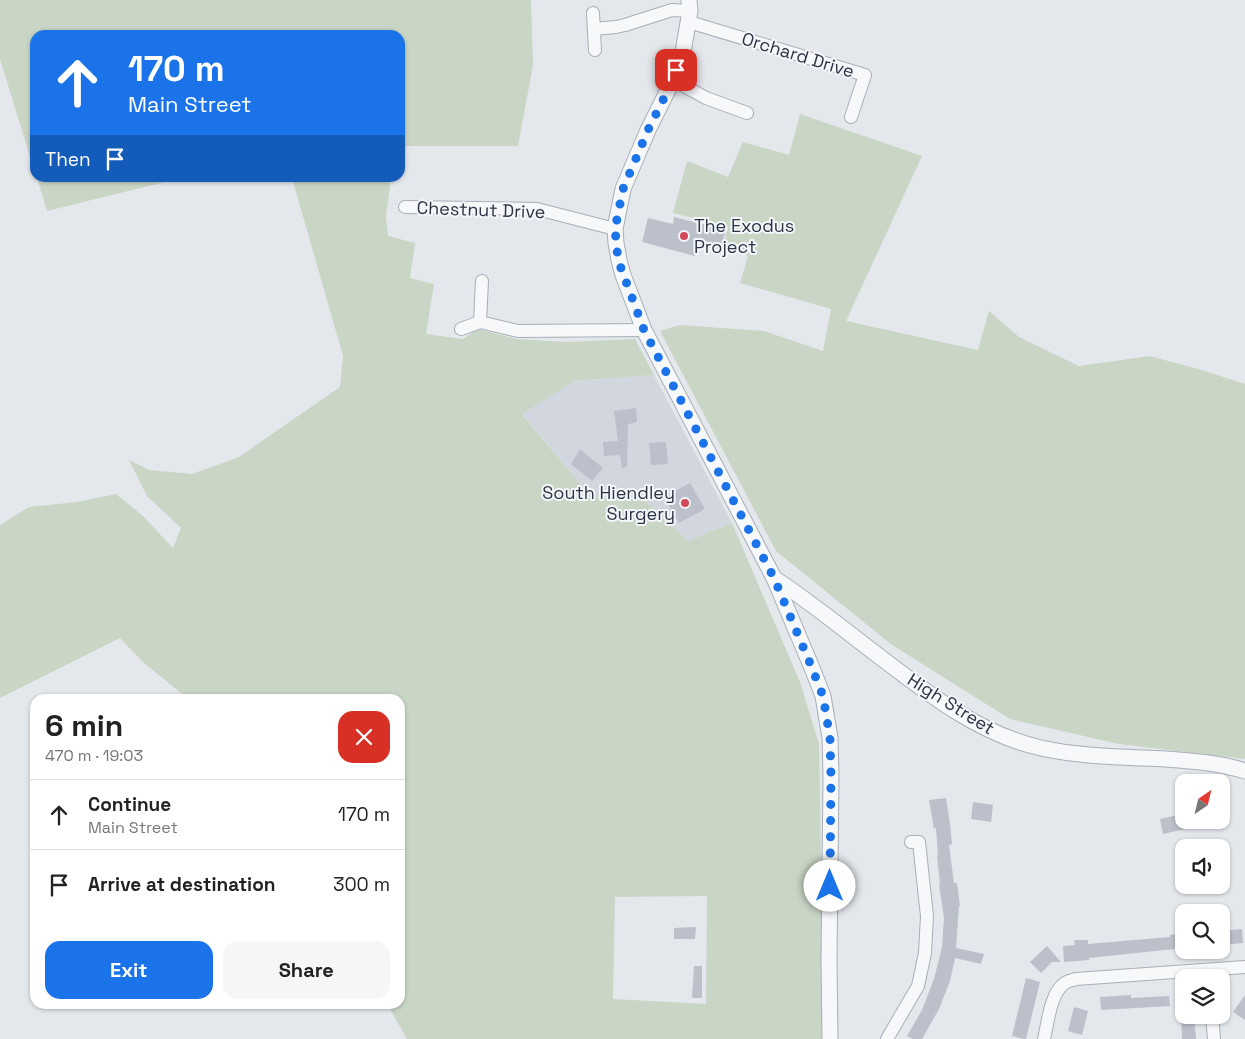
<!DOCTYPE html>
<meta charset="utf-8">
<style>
:root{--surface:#fff;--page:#f6f6f6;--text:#222;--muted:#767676;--line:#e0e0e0;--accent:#1a73e8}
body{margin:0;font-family:"Space Grotesk",sans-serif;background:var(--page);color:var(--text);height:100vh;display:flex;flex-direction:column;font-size:19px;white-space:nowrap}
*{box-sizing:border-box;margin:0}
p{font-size:16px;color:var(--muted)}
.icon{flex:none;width:28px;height:28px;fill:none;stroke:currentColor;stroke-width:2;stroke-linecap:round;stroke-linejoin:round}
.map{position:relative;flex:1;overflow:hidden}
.drawer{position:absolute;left:30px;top:694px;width:375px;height:315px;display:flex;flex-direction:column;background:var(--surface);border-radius:15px;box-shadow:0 1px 4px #0004}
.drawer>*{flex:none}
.banner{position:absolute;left:30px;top:30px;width:375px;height:152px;border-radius:15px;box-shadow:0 1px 4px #0004;background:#1a73e8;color:#fff;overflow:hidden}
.needle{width:32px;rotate:35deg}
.controls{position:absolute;left:1175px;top:774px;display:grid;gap:10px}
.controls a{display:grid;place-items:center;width:55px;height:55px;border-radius:10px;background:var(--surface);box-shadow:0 1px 4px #0004;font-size:25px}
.pin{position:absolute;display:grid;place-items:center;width:42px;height:42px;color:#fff;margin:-21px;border-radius:10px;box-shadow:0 2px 8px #0006}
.me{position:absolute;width:55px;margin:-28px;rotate:0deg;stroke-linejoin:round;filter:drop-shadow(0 0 4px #0008)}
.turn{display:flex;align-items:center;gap:18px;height:105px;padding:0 15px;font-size:22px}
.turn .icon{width:65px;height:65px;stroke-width:2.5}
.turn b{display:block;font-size:35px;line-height:42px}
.then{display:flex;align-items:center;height:48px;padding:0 15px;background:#0003;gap:10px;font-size:19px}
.round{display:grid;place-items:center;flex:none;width:52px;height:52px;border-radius:15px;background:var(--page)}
.summary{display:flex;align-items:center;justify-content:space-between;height:85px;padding:0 15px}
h1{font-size:30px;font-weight:800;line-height:38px}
.cta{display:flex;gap:10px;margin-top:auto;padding:10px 15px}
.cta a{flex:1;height:58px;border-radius:15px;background:var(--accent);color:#fff;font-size:20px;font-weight:800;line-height:58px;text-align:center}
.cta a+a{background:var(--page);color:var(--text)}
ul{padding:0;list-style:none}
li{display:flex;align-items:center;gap:15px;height:70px;padding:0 15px;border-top:1px solid var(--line)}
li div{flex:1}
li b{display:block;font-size:19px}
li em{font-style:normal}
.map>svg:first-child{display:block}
.built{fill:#d2d6de}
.green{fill:#c9d6c5;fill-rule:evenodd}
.building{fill:#bbc0ca}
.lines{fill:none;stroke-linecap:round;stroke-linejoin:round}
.minor-casing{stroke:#a9aeb7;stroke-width:14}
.tertiary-casing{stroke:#a9aeb7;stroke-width:17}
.minor{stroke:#f7f8fa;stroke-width:12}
.tertiary{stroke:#f7f8fa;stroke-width:15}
.route{stroke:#1a73e8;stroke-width:9;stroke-dasharray:0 16.2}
.poi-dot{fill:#d1495b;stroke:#f4f6f9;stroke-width:2}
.labels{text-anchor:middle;stroke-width:4;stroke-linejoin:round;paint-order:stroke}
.street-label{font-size:18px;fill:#2b3445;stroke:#f4f6f9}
.poi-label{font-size:18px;fill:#2b3445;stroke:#f4f6f9;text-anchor:start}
</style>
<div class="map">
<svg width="1245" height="1039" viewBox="0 0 1245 1039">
<rect width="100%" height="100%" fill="#e4e7ec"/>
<path class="built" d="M654 375 732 523 688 541 640 496 615 501 586 491 522 413 574 381Z"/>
<g class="green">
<path d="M0 0H531L533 65 518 146H400V35H35V173L0 59Z"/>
<path d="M800 114 922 156 846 321 978 350 989 311 1019 337 1079 366 1150 356 1205 371 1245 384V759L1119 744 1010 719 892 645 776 551 660 331 680 325 764 331 823 351 831 309 740 283 748 256 723 247 728 227 673 213 687 161 728 177 743 142 789 155Z"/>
<path d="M37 178H181L47 211Z"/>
<path d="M292 178H391L386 216 388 236 415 243 410 278 434 284 426 334 463 339 477 329 517 339 566 342 635 339 654 375 574 381 522 414 586 491 615 501 640 496 688 541 732 523 800 682 819 744 824 1039H407L387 1004H400V699H188L143 662 120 638 0 698V525L29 507 77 502 116 494 143 516 173 548 181 528 147 496 129 460 149 470 192 474 239 457 340 387 343 356ZM707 896 706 1004 613 999 615 897Z"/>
</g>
<g class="building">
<path d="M674 217 726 230 721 247 699 241 695 256 642 242 648 218 673 224Z"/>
<path d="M636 408 637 422 628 424 627 467 622 468 620 455 604 456 603 442 618 441 614 411Z"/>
<path d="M666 442 668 464 651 465 649 443Z"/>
<path d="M580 449 603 468 592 481 571 464Z"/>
<path d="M690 483 705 509 679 523 664 497Z"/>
<path d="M946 798 950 824 952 844 949 845 954 883H957L960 906H959L956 948 984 954 981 964 955 958 950 981 939 1009 922 1039H913L907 1036 922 1010 934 979 942 947 944 918 939 885H940L937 855H938L936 828 934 829 929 800Z"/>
<path d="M973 802 993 805 991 822 971 819Z"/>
<path d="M1182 814 1185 829 1163 834 1160 819Z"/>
<path d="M696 927 695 939H674V928Z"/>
<path d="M1242 929 1243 943 1221 945V931Z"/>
<path d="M1184 933V948L1089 958V960L1064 962 1063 946 1075 945 1074 940H1088V944L1170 937V935Z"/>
<path d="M1047 946 1061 962H1052L1041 973 1030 962Z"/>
<path d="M694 966H702V998H692Z"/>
<path d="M1026 978 1040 982 1026 1039H1024L1012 1036Z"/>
<path d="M1131 995V998L1169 996 1170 1006 1101 1010 1100 997Z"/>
<path d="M1245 995V1020L1233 1012Z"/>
<path d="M1074 1007 1088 1011 1082 1035 1068 1031Z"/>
<path d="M1194 1015 1196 1039H1182L1181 1016Z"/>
</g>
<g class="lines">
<defs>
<g id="minor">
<path d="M593 13 595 50"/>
<path d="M689 22 865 75 851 117"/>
<path d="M594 29 616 27 625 25 672 10 690 11"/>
<path d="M673 80 706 98 747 113"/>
<path d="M405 207 537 209 615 229"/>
<path d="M480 322 518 331 644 330"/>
<path d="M461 329 480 322 482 281"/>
<path d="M1212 1015 1214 1039"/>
<path d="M887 1039 918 986 925 953 927 916 919 842H911"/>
<path d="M1044 1039C1048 1023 1050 993 1065 983 1068 981 1073 980 1076 979L1245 967"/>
</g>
<g id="tertiary">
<path d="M689 0 690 11 683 52 673 80 648 130 623 189 615 229 616 243 619 260 623 275 644 330 774 578 812 668 823 696 830 738 831 776 829 959 830 1039"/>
<path d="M774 578C812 603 847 632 884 660 931 696 982 735 1041 748 1082 757 1125 757 1166 759 1193 761 1220 763 1245 771"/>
</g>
</defs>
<use href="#minor" class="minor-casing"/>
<use href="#tertiary" class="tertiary-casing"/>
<use href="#minor" class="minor"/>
<use href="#tertiary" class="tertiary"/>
</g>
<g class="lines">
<path class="route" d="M676 70 673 80 648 130 623 189 615 229 618 260 644 330 774 578 812 668 823 696 830 738 831 776 830 886"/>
</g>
<g class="poi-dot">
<circle cx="684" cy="236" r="5"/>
<circle cx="685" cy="503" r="5"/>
</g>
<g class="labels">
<g class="street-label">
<text transform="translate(798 55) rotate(17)" y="6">Orchard Drive</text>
<text transform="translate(481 210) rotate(2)" y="6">Chestnut Drive</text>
<text transform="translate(951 704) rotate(32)" y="6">High Street</text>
</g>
<g class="poi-label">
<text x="694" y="232">The Exodus<tspan x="694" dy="21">Project</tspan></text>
<text x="675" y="499" text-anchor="end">South Hiendley<tspan x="675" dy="21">Surgery</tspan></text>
</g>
</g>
</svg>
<div class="controls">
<a><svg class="needle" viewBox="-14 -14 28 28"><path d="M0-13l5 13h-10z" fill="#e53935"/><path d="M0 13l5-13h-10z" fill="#767676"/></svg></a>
<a><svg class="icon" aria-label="sound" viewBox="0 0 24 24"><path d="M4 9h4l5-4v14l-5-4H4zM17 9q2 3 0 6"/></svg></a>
<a><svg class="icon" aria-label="search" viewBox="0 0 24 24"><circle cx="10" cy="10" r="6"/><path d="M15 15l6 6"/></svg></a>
<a><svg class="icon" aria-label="layers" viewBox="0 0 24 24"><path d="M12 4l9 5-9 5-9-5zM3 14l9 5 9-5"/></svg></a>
</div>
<div class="pin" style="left:676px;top:70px;background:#d93025"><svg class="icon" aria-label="arrive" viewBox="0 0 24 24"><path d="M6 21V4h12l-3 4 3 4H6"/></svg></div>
<svg class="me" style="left:830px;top:886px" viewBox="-20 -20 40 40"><circle r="19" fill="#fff"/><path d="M0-13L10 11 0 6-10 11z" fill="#1a73e8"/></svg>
<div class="banner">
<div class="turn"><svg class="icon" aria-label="ahead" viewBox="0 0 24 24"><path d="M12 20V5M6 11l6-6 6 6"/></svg><div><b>170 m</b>Main Street</div></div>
<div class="then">Then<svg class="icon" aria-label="arrive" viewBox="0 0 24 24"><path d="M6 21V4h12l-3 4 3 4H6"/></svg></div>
</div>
<section class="drawer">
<div class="summary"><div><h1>6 min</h1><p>470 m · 19:03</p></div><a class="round" style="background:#d93025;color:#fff"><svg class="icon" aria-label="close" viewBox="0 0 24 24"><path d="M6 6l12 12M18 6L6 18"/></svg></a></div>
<ul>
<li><svg class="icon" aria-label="ahead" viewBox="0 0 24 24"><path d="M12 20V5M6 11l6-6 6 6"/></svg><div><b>Continue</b><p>Main Street</p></div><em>170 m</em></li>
<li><svg class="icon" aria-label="arrive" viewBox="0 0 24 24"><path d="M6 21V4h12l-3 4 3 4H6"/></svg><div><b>Arrive at destination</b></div><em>300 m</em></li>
</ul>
<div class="cta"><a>Exit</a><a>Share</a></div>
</section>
</div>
